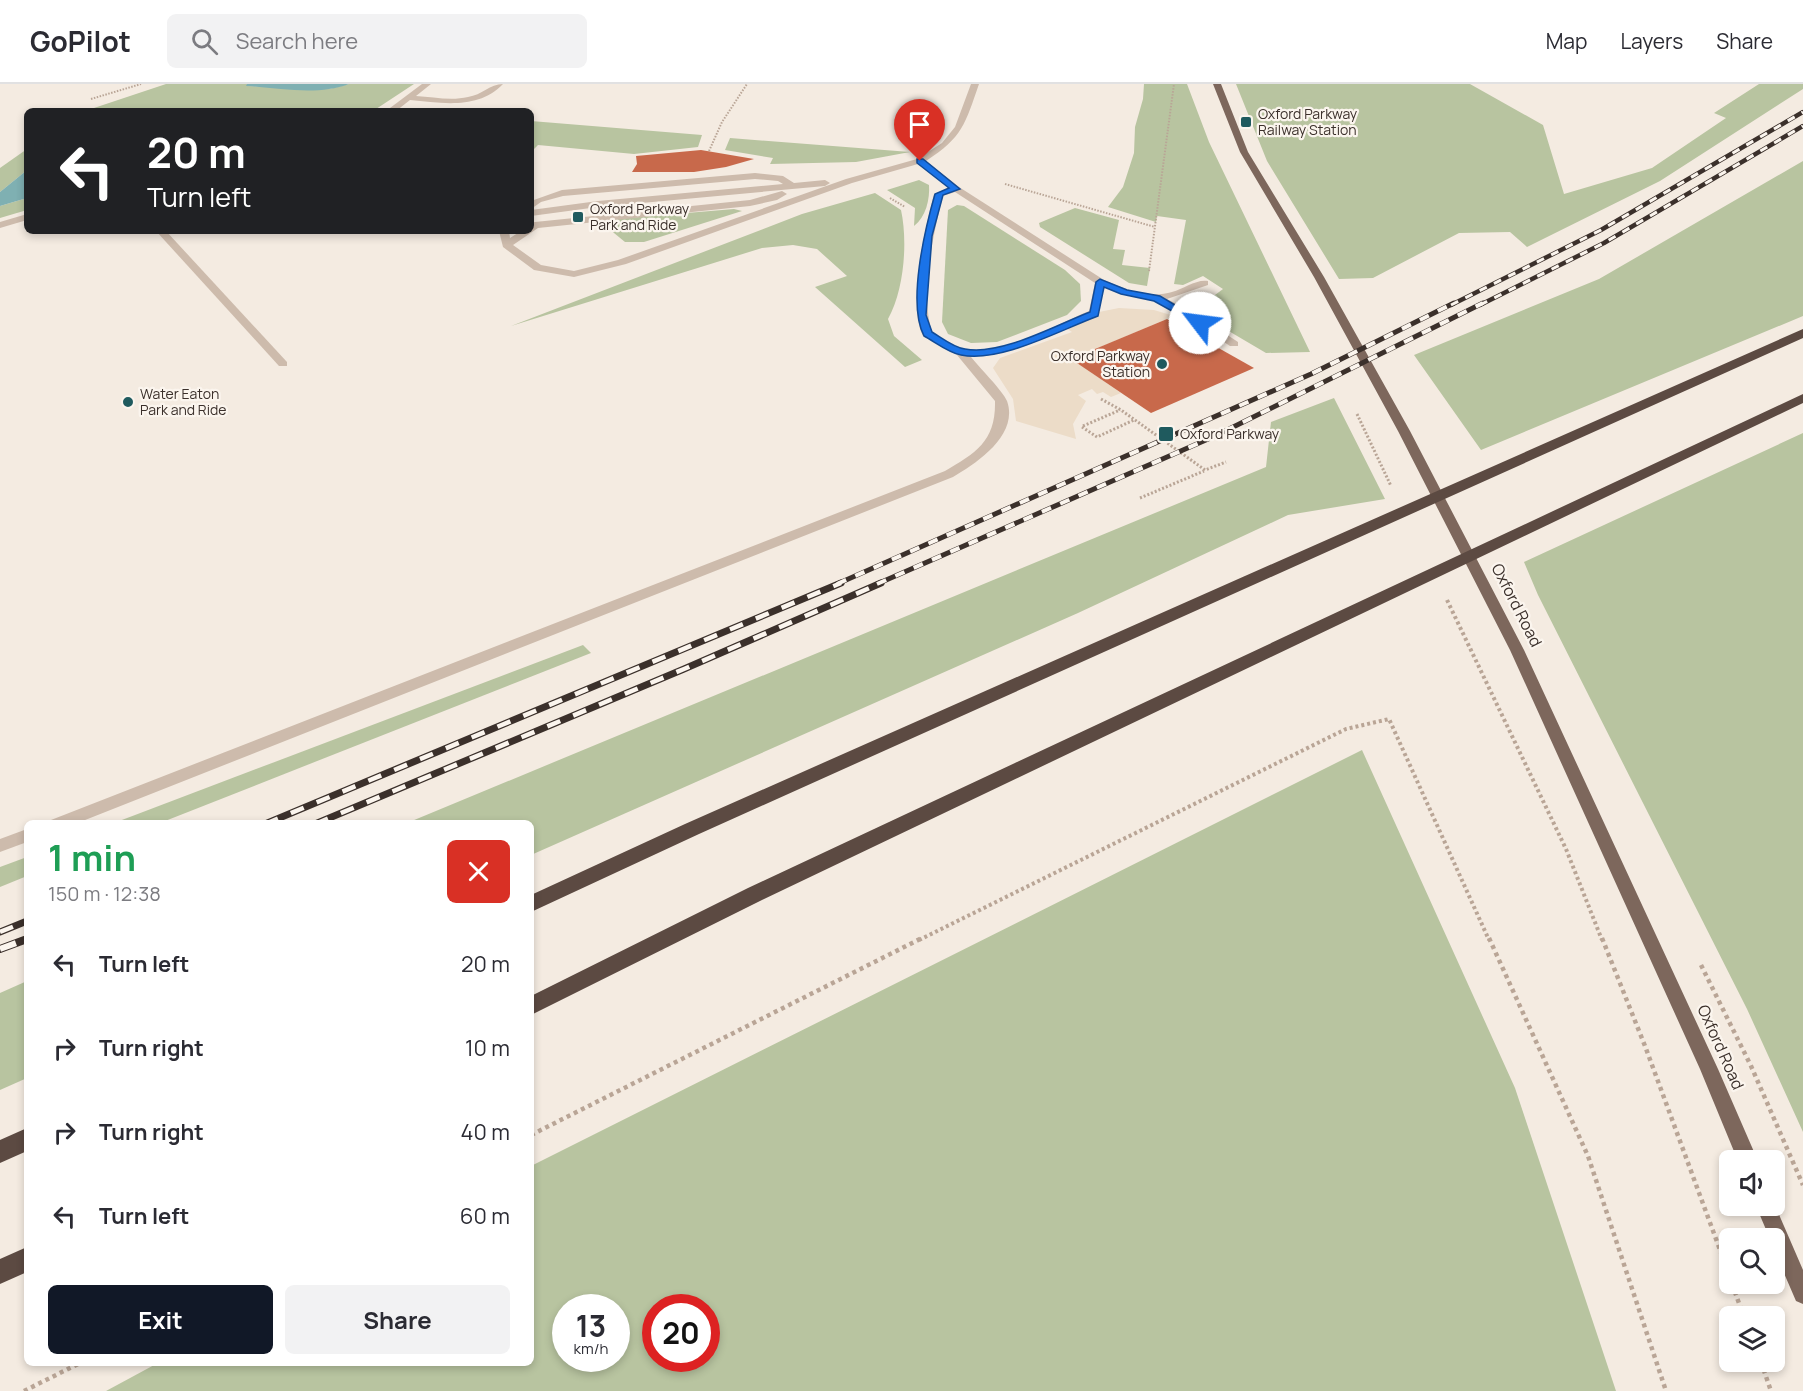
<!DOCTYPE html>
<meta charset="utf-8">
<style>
:root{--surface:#fff;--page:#f2f2f3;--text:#2b2b33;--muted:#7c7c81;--line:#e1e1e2;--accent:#111827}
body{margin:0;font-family:Manrope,sans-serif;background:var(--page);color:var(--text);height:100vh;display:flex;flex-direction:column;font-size:22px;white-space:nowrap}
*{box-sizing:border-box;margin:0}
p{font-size:20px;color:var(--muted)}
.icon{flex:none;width:33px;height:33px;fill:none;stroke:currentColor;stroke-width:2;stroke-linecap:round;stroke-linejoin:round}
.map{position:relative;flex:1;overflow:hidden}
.side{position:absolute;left:24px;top:736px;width:510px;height:546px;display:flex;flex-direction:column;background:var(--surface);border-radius:9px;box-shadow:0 3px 9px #0003}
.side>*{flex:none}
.top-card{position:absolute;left:24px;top:24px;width:510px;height:126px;border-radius:9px;box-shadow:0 3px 9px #0003;background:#202124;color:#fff;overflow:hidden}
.buttons{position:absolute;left:1719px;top:1066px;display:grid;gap:12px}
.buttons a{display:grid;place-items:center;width:66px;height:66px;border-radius:9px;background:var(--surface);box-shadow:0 3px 9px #0003;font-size:30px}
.speed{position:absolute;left:552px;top:1210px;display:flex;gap:12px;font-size:30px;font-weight:700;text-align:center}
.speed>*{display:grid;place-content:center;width:78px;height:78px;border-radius:50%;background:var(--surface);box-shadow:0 3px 9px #0003;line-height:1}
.speed small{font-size:15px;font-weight:400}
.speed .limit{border:9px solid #d22;background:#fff;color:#111}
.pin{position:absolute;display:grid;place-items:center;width:51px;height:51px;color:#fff;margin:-62px -26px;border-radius:50% 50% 50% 0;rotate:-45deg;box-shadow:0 0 6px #0007}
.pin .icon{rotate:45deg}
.me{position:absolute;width:66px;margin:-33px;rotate:300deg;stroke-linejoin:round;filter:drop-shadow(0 0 4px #0008)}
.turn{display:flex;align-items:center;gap:21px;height:126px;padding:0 24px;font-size:27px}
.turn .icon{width:78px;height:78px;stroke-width:2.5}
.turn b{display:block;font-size:42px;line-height:51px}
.round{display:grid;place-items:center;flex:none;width:63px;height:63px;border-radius:9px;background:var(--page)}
.summary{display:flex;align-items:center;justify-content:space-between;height:102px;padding:0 24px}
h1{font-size:36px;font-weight:700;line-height:45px;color:#1e9e55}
.primary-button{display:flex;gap:12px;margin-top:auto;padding:12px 24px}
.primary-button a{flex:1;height:69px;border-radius:9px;background:var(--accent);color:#fff;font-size:24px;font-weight:700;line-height:69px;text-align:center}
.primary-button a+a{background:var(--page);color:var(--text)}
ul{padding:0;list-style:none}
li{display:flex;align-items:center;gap:18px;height:84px;padding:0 24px}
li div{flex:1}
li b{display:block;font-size:22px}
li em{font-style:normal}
header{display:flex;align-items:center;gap:36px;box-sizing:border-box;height:84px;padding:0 30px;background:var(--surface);border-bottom:2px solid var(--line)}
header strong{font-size:28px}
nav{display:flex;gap:33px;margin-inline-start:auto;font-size:21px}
.search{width:420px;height:54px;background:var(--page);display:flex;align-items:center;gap:15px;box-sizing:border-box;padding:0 21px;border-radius:9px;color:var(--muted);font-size:22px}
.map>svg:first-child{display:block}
.green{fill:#b8c4a0;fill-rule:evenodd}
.plaza{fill:#ecdcc8}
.water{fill:#7fb0b2}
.building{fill:#c8694b}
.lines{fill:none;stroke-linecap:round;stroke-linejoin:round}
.path-far3{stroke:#b9a596;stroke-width:2;stroke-dasharray:1.5 1.5;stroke-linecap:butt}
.path-far2{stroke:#b9a596;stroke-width:3;stroke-dasharray:2 2;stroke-linecap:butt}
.path-far1{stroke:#b9a596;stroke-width:4;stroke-dasharray:3 3;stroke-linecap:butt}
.path{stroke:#b9a596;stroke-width:4.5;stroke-dasharray:4 4;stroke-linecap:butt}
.lane{fill:#cdbbac;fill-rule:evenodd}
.primary{fill:#7d675c;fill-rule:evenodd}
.highway{fill:#5c4a42;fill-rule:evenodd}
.rail-far3-casing{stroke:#3b302b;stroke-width:4.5}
.rail-far2-casing{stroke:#3b302b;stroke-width:5}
.rail-far1-casing{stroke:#3b302b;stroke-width:7}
.rail-casing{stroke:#3b302b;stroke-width:8}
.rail-far3{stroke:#fbf5ee;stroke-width:3;stroke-dasharray:8;stroke-linecap:butt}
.rail-far2{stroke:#fbf5ee;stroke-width:4;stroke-dasharray:10;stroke-linecap:butt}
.rail-far1{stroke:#fbf5ee;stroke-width:4.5;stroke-dasharray:14;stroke-linecap:butt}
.rail{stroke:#fbf5ee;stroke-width:6;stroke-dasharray:17;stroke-linecap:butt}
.route{fill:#1a73e8;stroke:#114b97;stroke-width:1.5}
.poi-dot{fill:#1f5a5e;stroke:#fbf5ee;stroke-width:2}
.labels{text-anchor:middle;stroke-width:4.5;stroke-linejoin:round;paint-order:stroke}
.far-poi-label{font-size:14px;fill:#3b302b;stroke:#fbf5ee;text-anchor:start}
.street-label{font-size:16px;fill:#3b302b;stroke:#fbf5ee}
</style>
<header>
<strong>GoPilot</strong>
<div class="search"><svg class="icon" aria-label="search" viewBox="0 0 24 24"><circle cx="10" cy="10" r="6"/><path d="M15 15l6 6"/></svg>Search here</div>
<nav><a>Map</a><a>Layers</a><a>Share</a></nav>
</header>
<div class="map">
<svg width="1803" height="1307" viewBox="0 0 1803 1307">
<rect width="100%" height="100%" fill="#f4ebe1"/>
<g class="green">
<path d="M166 0H247V2L329 5 349 0H414L373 27H85Z"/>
<path d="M1144 0H1187L1209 58 1310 268 1266 269 1210 236 1203 220 1223 205 1203 192 1183 201 1174 200 1186 136 1157 132 1156 138 1108 123 1123 103 1134 69 1135 43 1143 15Z"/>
<path d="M1236 0H1470L1543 41 1564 110 1652 84 1726 34 1714 29 1759 0H1803V5L1660 97 1527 163 1510 148 1459 149 1373 194 1339 195 1267 77Z"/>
<path d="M531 37 702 51 698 63 634 70 538 61 533 66H531Z"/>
<path d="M730 54 910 68 856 78 770 80 773 74 725 66Z"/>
<path d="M27 65V86L0 108V84Z"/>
<path d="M1803 77V232L1481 366 1414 271 1599 195Z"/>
<path d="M919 96 929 101C930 115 926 133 914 142L915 124 887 106Z"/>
<path d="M875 109 901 126C908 158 904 207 888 235L894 252 922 276 905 283 815 203 847 192 817 165 793 161 762 164 511 242 802 130Z"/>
<path d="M27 114V126L0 134V122Z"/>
<path d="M957 121 964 122 1065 186 1080 200 1081 217 1067 231 997 258 971 259 948 250 942 238 948 126Z"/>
<path d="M1075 124 1119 136 1113 165 1125 166 1122 181 1150 184 1147 202 1129 199 1040 143 1039 139Z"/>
<path d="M734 125 742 127 644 158H625L603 140 604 136Z"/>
<path d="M1334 314 1385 415 1288 431 1078 529 531 771V740L407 739 1266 383 1271 338Z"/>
<path d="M1803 349V1048L1747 925 1538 511 1524 478Z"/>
<path d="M583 561 591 569 160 739H114Z"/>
<path d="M1362 666 1515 1004 1616 1307H106L156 1280H531V1082ZM566 1224H616V1275H566ZM656 1224H706V1275H656Z"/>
<path d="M27 773V792L0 803V783Z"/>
<path d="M27 897V994L0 1006V909Z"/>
</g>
<path class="plaza" d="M1119 224 1154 226 1174 232 1072 275 1121 309 1111 313 1103 308 1097 310 1092 305 1078 311 1086 317 1073 340 1076 355 1016 337 1013 315 993 284 1000 274 1072 248 1063 242 1094 229Z"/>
<g class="water">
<path d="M247 0H349C318 12 279 4 246 2Z"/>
<path d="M27 86V114L0 122V108Z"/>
</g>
<g class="building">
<path d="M701 66 754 75 726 83 694 88H632L637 80 636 72Z"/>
<path d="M1167 235 1254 284 1151 329 1071 275Z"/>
</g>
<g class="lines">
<g class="path-far3">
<path d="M91 15 141 0"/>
<path d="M709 67 722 38 747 0"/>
<path d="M1005 100 1155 143"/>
<path d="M890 114 905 123"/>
<path d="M1149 187 1174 0"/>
</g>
<g class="path-far2">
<path d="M1101 315 1121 326 1205 386 1226 378"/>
<path d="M1357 330 1391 402"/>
<path d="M1083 342 1120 326"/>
<path d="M1082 343 1097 353 1134 336"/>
<path d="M1140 414 1204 387"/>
</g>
<g class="path-far1">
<path d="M1447 516 1566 765 1602 856"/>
<path d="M919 856 1346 645 1389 635 1489 856"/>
</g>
<g class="path">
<path d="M1489 854 1588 1072 1666 1307"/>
<path d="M1602 854 1645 962 1730 1193"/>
<path d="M1701 881 1751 982 1803 1101"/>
<path d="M531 1051 922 854"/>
<path d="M1732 1200 1744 1233"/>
<path d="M1761 1278 1771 1307"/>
<path d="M24 1307 78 1280"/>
</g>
<g class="lane">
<path d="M422 0H431L416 12C433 13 451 17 468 13 482 11 490 0 503 0 478 26 442 19 410 16L396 27H386Z"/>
<path d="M971 0H979C965 40 963 53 926 77L959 103 1104 196C1125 205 1149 215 1172 208 1184 205 1196 195 1208 197V201L1167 215 1194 229 1238 258V262H1230C1206 246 1181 227 1154 217 1137 211 1120 210 1104 203L1098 231 1012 266 971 273C978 282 1003 307 1007 317 1019 351 977 379 953 393L75 740H49L51 736 945 387C976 369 996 357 995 317L957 271 923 252C907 221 925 145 934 110L949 104 918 80 852 99 626 180 574 193 534 186 503 163 499 147H509L510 154 521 147H531V139L535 138 750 116 782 107 787 110 777 116 750 122 538 144 513 161 541 181 574 187 618 176 846 95 917 75 942 59 955 43ZM955 108 1095 199 1089 227C1058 240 994 276 960 264 950 261 941 254 932 248 920 211 933 150 943 112Z"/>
<path d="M755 89 783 92 794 99 825 96 830 99 825 102 598 123 531 132V126L598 117 783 100 778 97 755 95 563 112 541 118 531 125V117L562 106Z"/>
<path d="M27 130V136L0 144V138Z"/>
<path d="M156 147H166L287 278V282H279Z"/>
<path d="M27 745V758L0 768V755Z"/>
</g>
<g class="primary">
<path d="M1213 0H1221L1248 68 1324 193 1410 347 1524 566 1718 985 1758 1077H1738L1700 985 1510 566 1398 347 1314 193 1240 68Z"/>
<path d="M1774 1119 1803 1186V1220L1796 1217 1774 1166V1155H1770L1756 1122H1774Z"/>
</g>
<g class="highway">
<path d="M1803 245V254L699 750 531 828V811L685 740Z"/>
<path d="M1803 310V319L762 816 531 931V912L748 804Z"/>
<path d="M27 1044V1067L0 1079V1056Z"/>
<path d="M27 1163V1188L0 1200V1175Z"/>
</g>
<defs>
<g id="rail-far3">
<path d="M1451 221 1601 146 1803 28"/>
<path d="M1480 221 1604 159 1803 42"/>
</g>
<g id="rail-far2">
<path d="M837 500 1311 290 1454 219"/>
<path d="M877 500 1215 352 1483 219"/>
</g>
<g id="rail-far1">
<path d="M265 740 841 499"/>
<path d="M315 740 684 585 881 499"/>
<path d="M0 848 27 837"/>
</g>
<path id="rail" d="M0 865 27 855"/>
</defs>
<use href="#rail-far3" class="rail-far3-casing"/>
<use href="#rail-far2" class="rail-far2-casing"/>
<use href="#rail-far1" class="rail-far1-casing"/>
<use href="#rail" class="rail-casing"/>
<use href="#rail-far3" class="rail-far3"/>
<use href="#rail-far2" class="rail-far2"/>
<use href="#rail-far1" class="rail-far1"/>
<use href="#rail" class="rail"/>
</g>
<path class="route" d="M917 75H923L960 105 943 111 932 152 926 231 932 248C942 254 954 264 965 265 1001 272 1056 241 1090 228L1096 198 1100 195 1127 206 1160 212 1205 239 1197 241 1154 217 1121 210 1104 203 1098 232C1060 246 1001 279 961 271 949 269 935 258 924 252 907 219 925 145 935 110L949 104 917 79Z"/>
<g class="poi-dot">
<rect x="1240" y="32" width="12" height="12" rx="3"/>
<rect x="572" y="127" width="12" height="12" rx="3"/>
<circle cx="1162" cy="280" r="6"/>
<circle cx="128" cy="318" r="6"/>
<rect x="1158" y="342" width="16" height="16" rx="3"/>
</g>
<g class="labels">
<g class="far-poi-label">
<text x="1258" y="35">Oxford Parkway<tspan x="1258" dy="16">Railway Station</tspan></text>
<text x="590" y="130">Oxford Parkway<tspan x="590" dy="16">Park and Ride</tspan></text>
<text x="1150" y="277" text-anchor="end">Oxford Parkway<tspan x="1150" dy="16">Station</tspan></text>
<text x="140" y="315">Water Eaton<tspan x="140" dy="16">Park and Ride</tspan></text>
<text x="1180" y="355">Oxford Parkway</text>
</g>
<g class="street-label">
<text transform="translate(1517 521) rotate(63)" y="6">Oxford Road</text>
<text transform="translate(1721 963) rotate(66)" y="6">Oxford Road</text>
</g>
</g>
</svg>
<div class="buttons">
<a><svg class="icon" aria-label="sound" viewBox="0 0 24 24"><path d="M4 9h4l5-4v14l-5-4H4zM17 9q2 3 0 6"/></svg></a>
<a><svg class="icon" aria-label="search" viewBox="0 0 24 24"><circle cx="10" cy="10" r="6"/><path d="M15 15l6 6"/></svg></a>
<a><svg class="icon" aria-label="layers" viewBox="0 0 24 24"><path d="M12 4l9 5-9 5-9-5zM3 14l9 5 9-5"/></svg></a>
</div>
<div class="speed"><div>13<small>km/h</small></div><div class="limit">20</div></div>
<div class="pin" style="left:920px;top:77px;background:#d93025"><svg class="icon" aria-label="arrive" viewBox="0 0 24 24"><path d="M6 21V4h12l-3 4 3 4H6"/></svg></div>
<svg class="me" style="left:1200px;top:239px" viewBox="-20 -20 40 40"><circle r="19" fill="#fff"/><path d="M0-13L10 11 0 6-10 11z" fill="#1a73e8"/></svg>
<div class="top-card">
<div class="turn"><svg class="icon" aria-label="left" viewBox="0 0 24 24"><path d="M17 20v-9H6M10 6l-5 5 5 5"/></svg><div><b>20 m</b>Turn left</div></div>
</div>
<section class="side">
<div class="summary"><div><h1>1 min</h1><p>150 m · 12:38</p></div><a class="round" style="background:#d93025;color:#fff"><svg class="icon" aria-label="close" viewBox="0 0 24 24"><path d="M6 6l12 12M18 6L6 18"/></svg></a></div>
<ul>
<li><svg class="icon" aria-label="left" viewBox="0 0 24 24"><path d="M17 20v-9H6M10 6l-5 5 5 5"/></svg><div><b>Turn left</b></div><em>20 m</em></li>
<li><svg class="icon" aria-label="right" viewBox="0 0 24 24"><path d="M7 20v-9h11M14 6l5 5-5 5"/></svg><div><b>Turn right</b></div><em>10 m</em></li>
<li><svg class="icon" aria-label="right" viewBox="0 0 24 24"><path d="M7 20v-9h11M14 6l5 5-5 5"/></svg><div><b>Turn right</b></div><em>40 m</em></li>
<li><svg class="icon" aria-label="left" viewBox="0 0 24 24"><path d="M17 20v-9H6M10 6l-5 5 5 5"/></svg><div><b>Turn left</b></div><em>60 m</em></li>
</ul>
<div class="primary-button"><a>Exit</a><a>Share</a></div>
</section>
</div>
